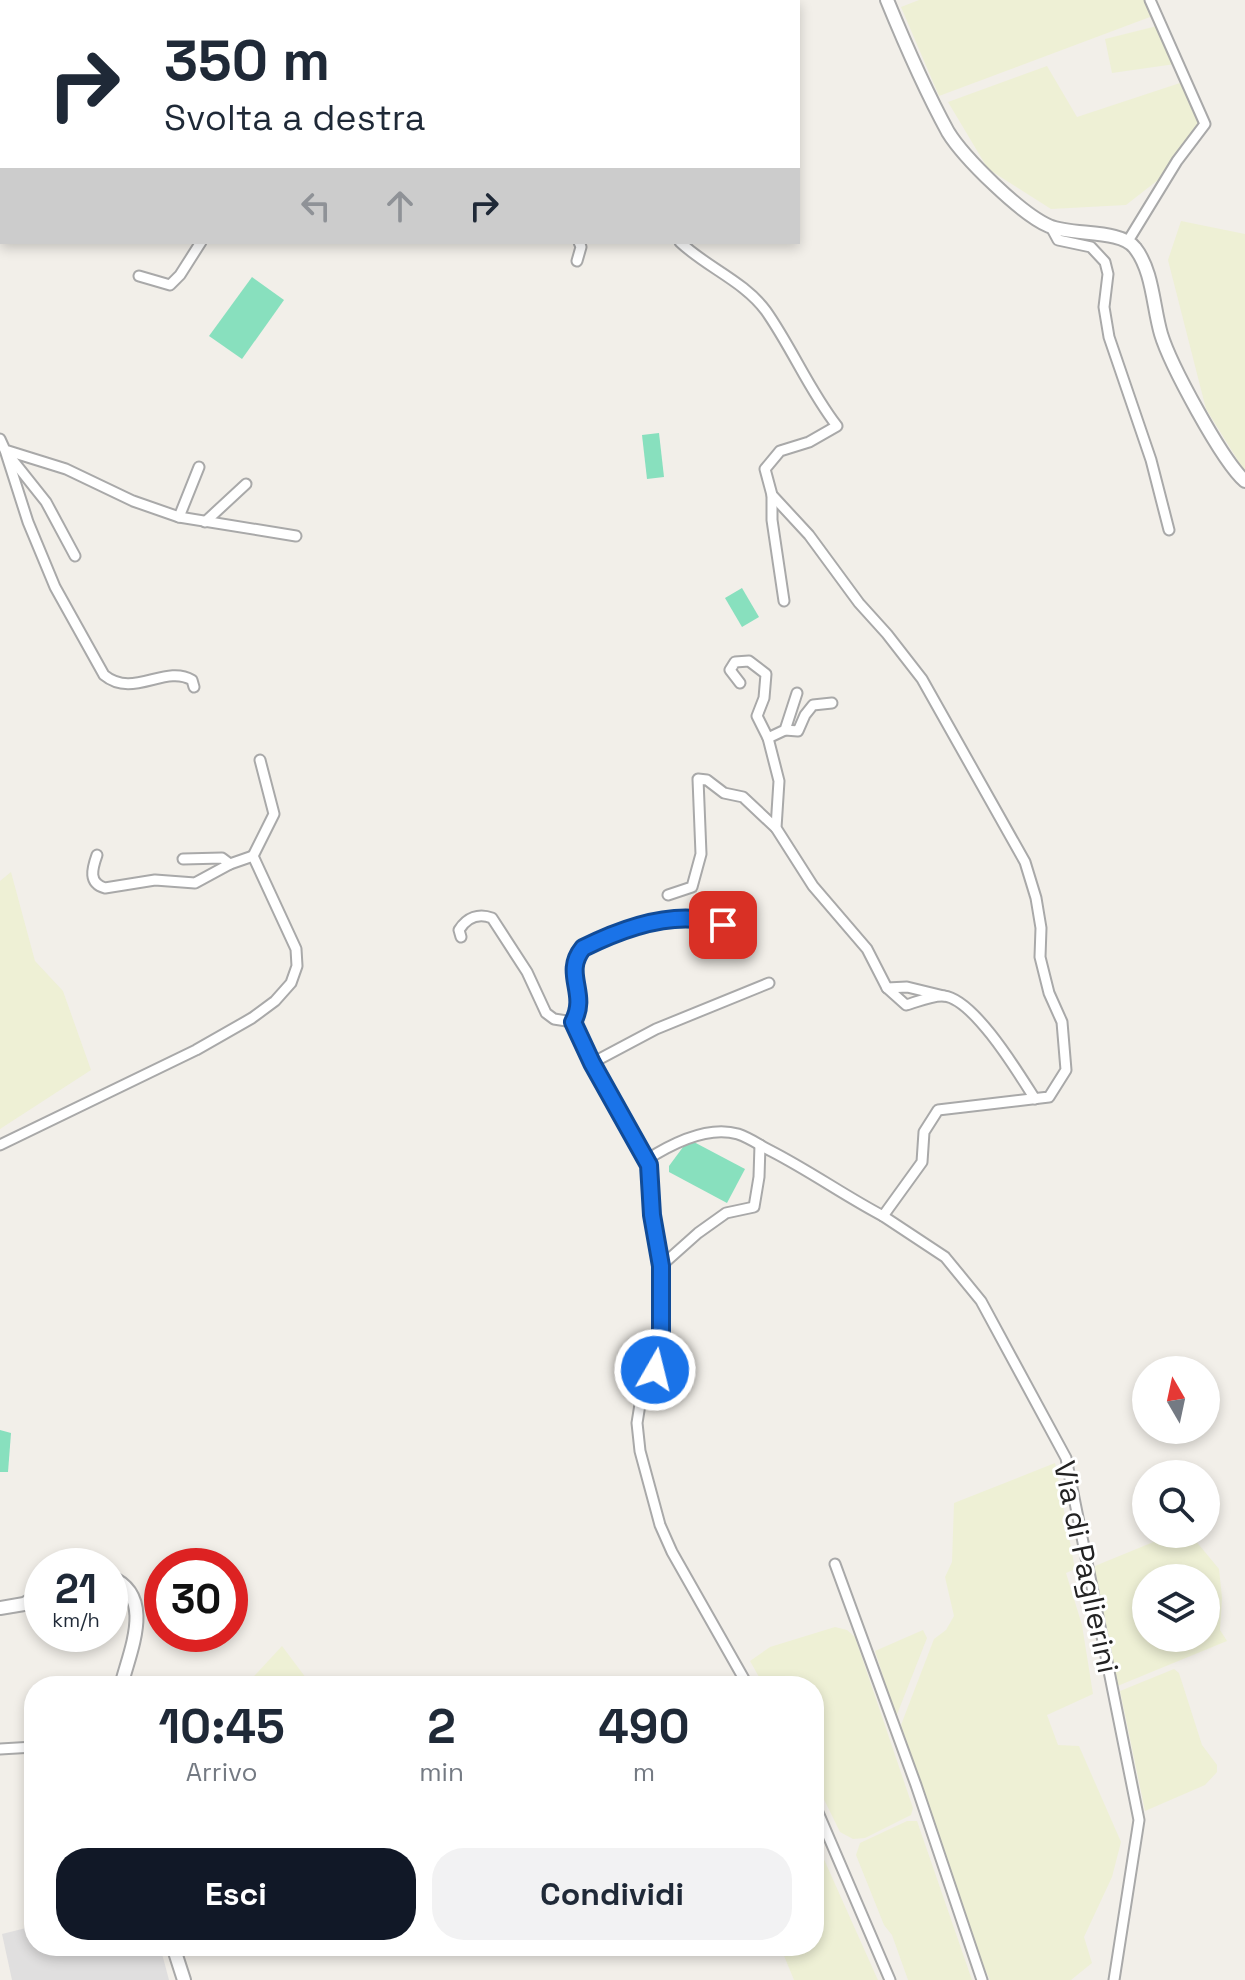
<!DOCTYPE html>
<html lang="it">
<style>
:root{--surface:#fff;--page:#f2f2f3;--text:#1f2937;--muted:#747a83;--accent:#111827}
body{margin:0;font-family:"Space Grotesk",sans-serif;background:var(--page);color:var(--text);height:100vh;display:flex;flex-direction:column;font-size:30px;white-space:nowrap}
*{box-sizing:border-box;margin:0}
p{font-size:26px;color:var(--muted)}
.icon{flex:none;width:44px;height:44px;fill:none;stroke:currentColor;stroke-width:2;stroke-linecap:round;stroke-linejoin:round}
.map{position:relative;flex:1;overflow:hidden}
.panel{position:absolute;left:24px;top:1676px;width:800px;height:280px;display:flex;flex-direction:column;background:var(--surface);border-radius:32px;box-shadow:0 4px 12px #0003}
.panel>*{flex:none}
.top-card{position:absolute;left:0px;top:0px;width:800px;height:244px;box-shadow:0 4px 12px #0003;background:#fff;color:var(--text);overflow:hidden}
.needle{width:52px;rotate:351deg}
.buttons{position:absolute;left:1132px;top:1356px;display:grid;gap:16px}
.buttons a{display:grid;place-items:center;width:88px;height:88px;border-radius:50%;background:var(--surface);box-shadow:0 4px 12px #0003;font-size:40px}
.speed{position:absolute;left:24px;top:1548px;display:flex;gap:16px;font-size:40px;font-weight:700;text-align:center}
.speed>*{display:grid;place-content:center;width:104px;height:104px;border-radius:50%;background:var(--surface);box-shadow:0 4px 12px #0003;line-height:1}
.speed small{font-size:20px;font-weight:400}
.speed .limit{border:12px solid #d22;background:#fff;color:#111}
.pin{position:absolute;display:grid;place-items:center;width:68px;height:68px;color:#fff;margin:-34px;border-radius:16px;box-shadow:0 4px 12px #0006}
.me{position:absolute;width:88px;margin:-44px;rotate:8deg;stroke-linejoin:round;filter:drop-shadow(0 0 6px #0008)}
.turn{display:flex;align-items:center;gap:28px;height:168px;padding:0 32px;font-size:36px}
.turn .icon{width:104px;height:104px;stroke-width:2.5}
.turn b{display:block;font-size:56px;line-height:68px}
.lanes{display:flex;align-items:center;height:76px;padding:0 32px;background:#0003;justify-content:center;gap:40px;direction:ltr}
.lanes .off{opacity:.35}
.eta{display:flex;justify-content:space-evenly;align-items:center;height:136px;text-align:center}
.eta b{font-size:48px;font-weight:800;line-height:56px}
.cta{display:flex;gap:16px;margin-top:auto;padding:16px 32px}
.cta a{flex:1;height:92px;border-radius:32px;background:var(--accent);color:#fff;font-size:32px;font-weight:800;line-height:92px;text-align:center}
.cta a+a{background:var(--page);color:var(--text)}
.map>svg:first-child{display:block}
.residential{fill:#e0dfdf}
.farmland{fill:#eef0d5;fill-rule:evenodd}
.pitch{fill:#88e0be}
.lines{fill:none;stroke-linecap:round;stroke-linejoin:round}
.minor-casing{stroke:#a9a9a9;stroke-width:13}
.tertiary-casing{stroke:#a9a9a9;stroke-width:16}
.minor{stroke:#fff;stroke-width:9}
.tertiary{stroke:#fff;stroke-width:12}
.route-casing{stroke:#114b97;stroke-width:20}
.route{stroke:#1a73e8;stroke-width:14}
.labels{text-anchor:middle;stroke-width:6;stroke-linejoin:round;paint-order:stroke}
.street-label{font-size:30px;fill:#222;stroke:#fff}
</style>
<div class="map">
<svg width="1245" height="1980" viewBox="0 0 1245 1980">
<rect width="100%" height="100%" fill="#f2efe9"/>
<path class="residential" d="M34 1926V1946H160L169 1980H12L2 1934Z"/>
<g class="farmland">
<path d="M919 0H1153L1158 14 939 96 901 7Z"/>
<path d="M1157 26 1175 64 1112 73 1105 39Z"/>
<path d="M1047 66 1077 117 1183 82 1203 122 1176 166 1126 205 1051 209 988 169 948 102Z"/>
<path d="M1181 221 1245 234V472L1206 409 1168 260Z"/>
<path d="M11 872 35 961 63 991 91 1070 0 1129V881Z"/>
<path d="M1055 1463 1075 1569 1066 1573 1082 1625 1093 1694 1047 1715 1058 1745 1079 1746 1121 1842 1112 1877 1084 1937 1092 1963 1071 1980H990L982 1963 901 1725 934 1639 946 1630 954 1616 945 1577 952 1562 954 1503Z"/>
<path d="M1173 1534H1190L1219 1569 1222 1598 1220 1630 1227 1641 1115 1687 1090 1568ZM1146 1578H1206V1638H1146Z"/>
<path d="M835 1627 847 1630 855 1637 913 1808 911 1815 865 1838 853 1839 840 1832 814 1779V1686H764L750 1661 770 1647Z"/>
<path d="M923 1630 927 1638 896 1717 875 1651Z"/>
<path d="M282 1646 312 1686H245Z"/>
<path d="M1174 1669 1179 1673 1202 1745 1217 1765V1772L1205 1785 1145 1811 1120 1691Z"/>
<path d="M907 1821H917L972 1980H908L892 1935 884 1925 856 1855 860 1843Z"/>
<path d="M814 1837 877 1978 878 1980H794L780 1946H814Z"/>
</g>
<g class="pitch">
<path d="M252 277 284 300 242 359 209 336Z"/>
<path d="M659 433 664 477 647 479 642 435Z"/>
<path d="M742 588 759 617 742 627 725 598Z"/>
<path d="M692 1141 745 1169 727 1203 669 1172V1166L686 1143Z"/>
<path d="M0 1430 11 1433 8 1472H0Z"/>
</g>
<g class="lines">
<defs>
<g id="minor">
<path d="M167 0 175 2"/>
<path d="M527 0V2"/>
<path d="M57 2 61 0"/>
<path d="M204 2V0"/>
<path d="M0 61 2 60"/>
<path d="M1051 227 1058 240 1091 247 1105 262 1108 274 1104 307 1109 337 1151 460 1169 530"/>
<path d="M1128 241 1177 161 1205 124 1150 0"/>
<path d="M577 261 581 247 579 242"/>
<path d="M139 276 170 285 180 275 201 242"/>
<path d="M0 439 5 450 66 469 133 501 179 517 296 536"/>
<path d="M5 450 28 522 55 587 104 675C133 699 165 664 192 680L194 687"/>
<path d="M7 453 46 502 75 556"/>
<path d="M772 495V520L784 601"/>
<path d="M179 517 199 467"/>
<path d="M205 522 246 484"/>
<path d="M740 683 730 670 735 662 749 661 766 674 764 698 757 716 768 738 779 781 776 828 813 886 867 949 887 988 907 987 944 996"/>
<path d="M785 730 798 731 805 715 813 705 832 703"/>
<path d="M768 738 785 730 797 693"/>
<path d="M97 855C92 869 88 883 105 888L155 880 195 883 230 864"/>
<path d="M183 859 222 858 230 864 253 856"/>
<path d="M668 895 692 887 701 854 698 779 707 780 724 793 743 797 776 828"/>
<path d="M461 937 459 930C467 917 479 913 492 918L527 972 546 1013 554 1019 573 1022C589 993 562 974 583 948 623 928 679 908 723 925"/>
<path d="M887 988 906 1005C917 1002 932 995 944 996 974 999 1019 1074 1035 1099"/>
<path d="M573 1022 592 1063 649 1165 652 1215 661 1266V1352L641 1398 637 1423 640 1451 660 1525 672 1552 748 1686"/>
<path d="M592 1063 656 1029 769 983"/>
<path d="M0 1145 196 1050 252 1018 275 1001 291 983 297 966 296 949 253 856 274 814 260 760"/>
<path d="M646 1160C671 1144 708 1125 738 1134 750 1138 761 1146 771 1151 810 1171 845 1196 883 1216L922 1162 924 1132 938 1110 1049 1097 1066 1070 1062 1022 1049 993 1040 957 1041 928 1036 898 1025 862 922 679 887 634 859 603 809 535 772 495 765 469 780 451 809 442 837 426C809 390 792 348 766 311 744 281 706 267 680 242"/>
<path d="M883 1216 945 1257 981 1301 1066 1458 1139 1820 1114 1980"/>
<path d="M661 1266 698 1233 726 1213 754 1207 759 1177 760 1145"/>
<path d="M835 1564 916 1785 982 1980"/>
<path d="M0 1749 34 1747"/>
<path d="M814 1803 890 1980"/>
</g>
<g id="tertiary">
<path d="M887 0C905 44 925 90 948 132 964 158 1021 214 1049 226 1072 236 1121 229 1135 248 1153 271 1153 307 1161 334 1170 364 1222 461 1245 481"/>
<path d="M110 1577C156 1596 130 1650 121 1686"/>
<path d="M0 1608 24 1604 42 1593"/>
<path d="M173 1946 184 1980"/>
</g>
</defs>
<use href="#minor" class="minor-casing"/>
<use href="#tertiary" class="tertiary-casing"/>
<use href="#minor" class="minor"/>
<use href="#tertiary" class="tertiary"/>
</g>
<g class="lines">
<defs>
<path id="route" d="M655 1370 661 1352V1266L652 1215 649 1165 592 1063 573 1022C589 993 562 974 583 948 623 928 679 908 723 925"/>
</defs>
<use href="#route" class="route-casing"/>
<use href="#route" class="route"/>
</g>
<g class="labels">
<g class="street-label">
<text transform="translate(1086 1567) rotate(78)" y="10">Via di Paglierini</text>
</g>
</g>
</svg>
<div class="buttons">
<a><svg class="needle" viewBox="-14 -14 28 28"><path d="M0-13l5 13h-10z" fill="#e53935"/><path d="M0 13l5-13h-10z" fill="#747a83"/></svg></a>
<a><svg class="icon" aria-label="search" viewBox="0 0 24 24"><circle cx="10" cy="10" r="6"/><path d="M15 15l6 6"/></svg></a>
<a><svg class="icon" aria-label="layers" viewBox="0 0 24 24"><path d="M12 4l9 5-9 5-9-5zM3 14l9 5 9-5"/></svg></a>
</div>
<div class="speed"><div>21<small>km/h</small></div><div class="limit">30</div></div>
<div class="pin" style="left:723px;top:925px;background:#d93025"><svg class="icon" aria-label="arrive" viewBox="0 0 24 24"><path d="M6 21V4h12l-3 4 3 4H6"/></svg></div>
<svg class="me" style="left:655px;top:1370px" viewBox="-20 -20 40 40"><circle r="17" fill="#1a73e8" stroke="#fff" stroke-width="3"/><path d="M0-11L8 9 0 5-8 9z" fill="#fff"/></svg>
<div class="top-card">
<div class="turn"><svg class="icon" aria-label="right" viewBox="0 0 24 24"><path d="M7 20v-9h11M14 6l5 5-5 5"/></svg><div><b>350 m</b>Svolta a destra</div></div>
<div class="lanes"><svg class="icon off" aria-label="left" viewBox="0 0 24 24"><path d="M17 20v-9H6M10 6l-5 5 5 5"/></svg><svg class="icon off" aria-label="ahead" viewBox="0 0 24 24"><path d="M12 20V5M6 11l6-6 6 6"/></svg><svg class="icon" aria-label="right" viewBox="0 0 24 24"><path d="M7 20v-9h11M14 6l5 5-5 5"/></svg></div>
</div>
<section class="panel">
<div class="eta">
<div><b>10:45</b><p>Arrivo</p></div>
<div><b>2</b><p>min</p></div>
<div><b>490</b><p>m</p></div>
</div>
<div class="cta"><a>Esci</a><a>Condividi</a></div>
</section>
</div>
